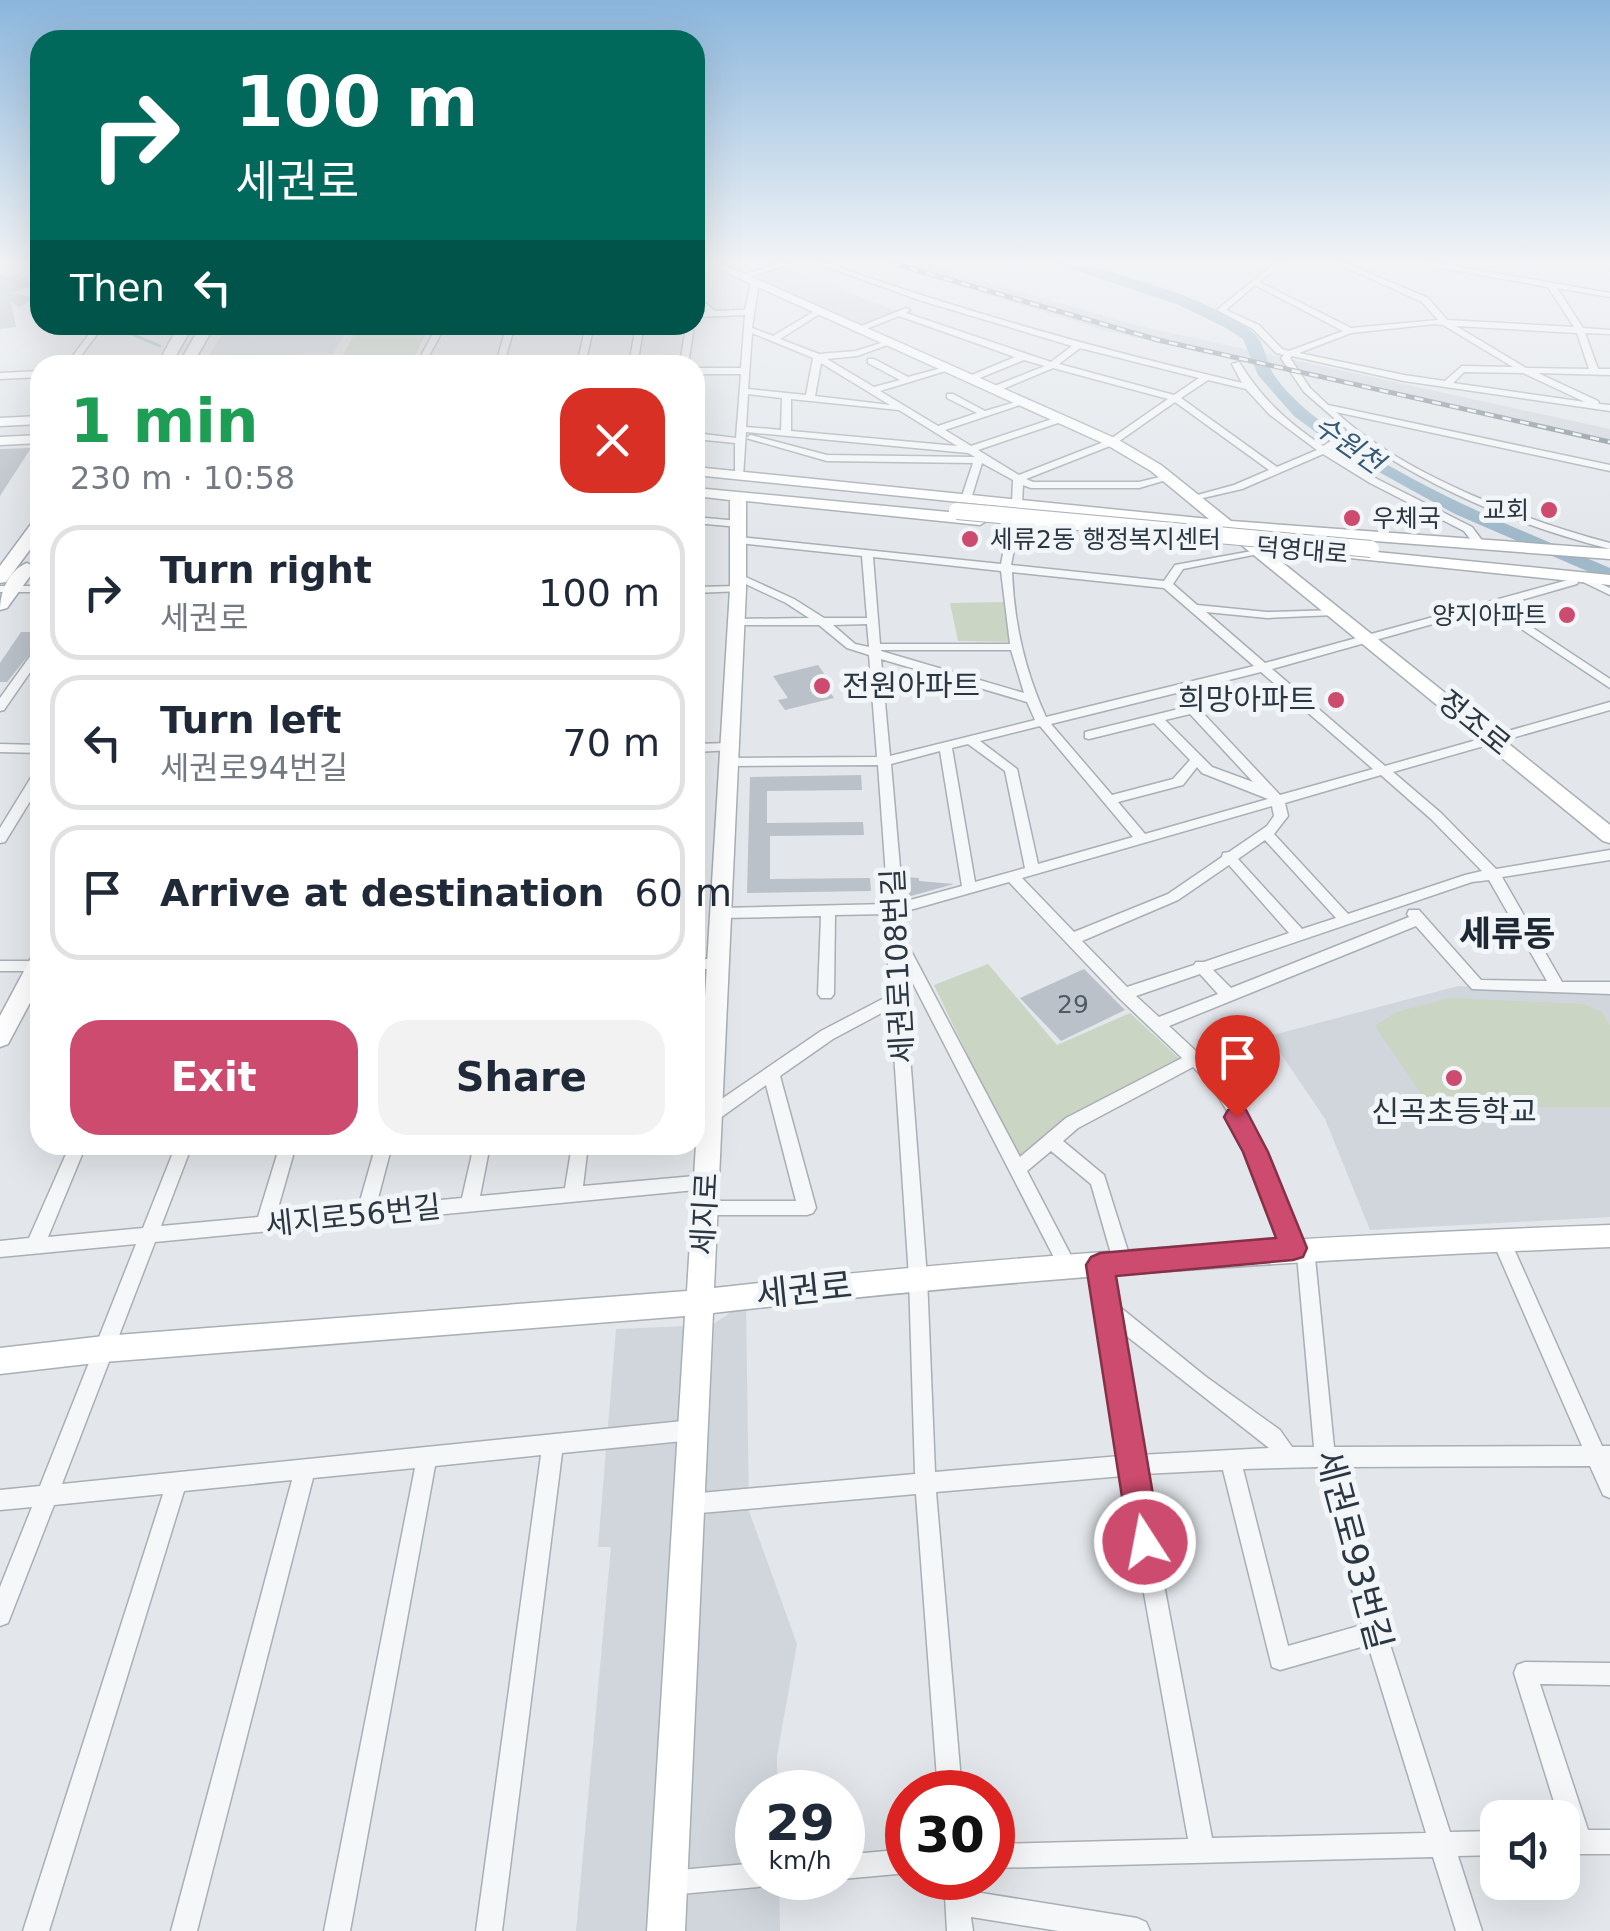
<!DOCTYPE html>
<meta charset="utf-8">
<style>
:root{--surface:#fff;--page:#f2f2f3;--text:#1f2937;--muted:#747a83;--line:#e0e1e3;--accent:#cd4b6e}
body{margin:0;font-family:"DejaVu Sans","Noto Sans KR",sans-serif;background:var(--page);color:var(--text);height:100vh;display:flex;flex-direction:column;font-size:38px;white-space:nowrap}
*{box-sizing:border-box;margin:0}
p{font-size:32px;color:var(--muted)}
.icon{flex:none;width:55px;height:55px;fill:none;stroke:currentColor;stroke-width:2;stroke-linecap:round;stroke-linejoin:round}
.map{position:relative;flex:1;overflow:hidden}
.panel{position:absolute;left:30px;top:355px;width:675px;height:800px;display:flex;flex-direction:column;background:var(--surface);border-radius:30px;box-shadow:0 10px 40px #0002}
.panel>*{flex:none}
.guide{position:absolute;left:30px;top:30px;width:675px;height:305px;border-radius:30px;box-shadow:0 10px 40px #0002;background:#00695c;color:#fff;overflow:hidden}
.controls{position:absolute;left:1480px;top:1800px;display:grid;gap:20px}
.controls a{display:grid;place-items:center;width:100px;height:100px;border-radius:20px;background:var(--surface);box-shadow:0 10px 40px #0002;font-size:50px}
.speed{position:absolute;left:735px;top:1770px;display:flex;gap:20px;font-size:50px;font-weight:700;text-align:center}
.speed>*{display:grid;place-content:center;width:130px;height:130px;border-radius:50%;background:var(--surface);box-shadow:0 10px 40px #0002;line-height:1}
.speed small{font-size:25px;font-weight:400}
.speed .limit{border:15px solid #d22;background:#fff;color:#111}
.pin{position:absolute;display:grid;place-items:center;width:85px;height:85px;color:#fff;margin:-102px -42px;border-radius:50% 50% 50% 0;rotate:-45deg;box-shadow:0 0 10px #0007}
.pin .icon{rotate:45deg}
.me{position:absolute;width:110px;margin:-55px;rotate:349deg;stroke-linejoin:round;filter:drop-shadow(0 0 8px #0008)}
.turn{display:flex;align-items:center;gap:35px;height:210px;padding:0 40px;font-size:45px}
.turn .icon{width:130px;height:130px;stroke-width:2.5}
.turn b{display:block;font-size:70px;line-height:85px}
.then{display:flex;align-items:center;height:95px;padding:0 40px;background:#0003;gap:20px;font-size:38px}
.round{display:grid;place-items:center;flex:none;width:105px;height:105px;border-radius:30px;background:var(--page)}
.headline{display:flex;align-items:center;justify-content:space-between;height:170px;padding:0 40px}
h1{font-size:60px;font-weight:600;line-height:75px;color:#1e9e55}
.primary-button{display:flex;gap:20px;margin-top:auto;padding:20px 40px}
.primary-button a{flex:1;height:115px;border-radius:30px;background:var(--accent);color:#fff;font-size:40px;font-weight:600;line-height:115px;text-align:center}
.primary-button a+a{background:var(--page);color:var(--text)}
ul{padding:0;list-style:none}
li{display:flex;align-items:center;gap:30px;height:135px;margin:0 20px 15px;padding:0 20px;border:5px solid var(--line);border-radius:30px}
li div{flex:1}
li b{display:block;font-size:38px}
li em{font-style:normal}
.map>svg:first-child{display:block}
.built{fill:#d1d6dd}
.green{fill:#cad5c4}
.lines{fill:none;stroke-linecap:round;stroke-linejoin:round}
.stream{stroke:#9fb9ca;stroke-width:2.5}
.river{fill:#9fb9ca;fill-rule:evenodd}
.building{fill:#bac1c8}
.street-casing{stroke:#a8afb5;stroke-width:3}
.secondary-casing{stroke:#a8afb5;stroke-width:3}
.primary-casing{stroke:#a2adb7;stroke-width:3}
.street{fill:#f6f7f9;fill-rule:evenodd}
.secondary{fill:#fff;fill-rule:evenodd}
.primary{fill:#fff;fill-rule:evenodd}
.rail-casing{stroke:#7c8894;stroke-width:5}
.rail{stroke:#f3f6f8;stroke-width:2.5;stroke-dasharray:9;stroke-linecap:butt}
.secondary-bridge-casing{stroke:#a8afb5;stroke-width:18;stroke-linecap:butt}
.secondary-bridge{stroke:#fff;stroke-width:16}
.route{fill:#cd4b6e;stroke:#853148;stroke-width:2.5}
.poi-dot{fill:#cd4b6e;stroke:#f3f6f8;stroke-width:4}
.labels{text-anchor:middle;stroke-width:10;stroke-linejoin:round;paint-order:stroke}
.far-poi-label{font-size:25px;fill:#2b3743;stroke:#f3f6f8;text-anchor:end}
.far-street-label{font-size:25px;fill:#2b3743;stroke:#f3f6f8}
.number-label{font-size:25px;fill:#4f5a64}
.far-water-label{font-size:28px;font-style:italic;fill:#355a77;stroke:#f3f6f8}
.poi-label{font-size:30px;fill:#2b3743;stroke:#f3f6f8;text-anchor:start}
.street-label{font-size:30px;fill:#2b3743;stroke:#f3f6f8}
.quarter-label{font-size:35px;font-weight:bold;fill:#1d2834;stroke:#f3f6f8}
.near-street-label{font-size:35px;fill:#2b3743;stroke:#f3f6f8}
</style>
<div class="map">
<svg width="1610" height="1931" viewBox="0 0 1610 1931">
<rect width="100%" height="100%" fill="#e3e7eb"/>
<g class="built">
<path d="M884 263H922L1139 326 1610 429V443L1103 330Z"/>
<path d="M783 267 883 306 901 312 858 329 744 276Z"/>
<path d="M225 330H347L327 365H202Z"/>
<path d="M1458 986 1610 991V1217L1370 1230 1325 1119 1269 1036Z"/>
<path d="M746 1302 749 1511 797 1644 777 1756V1792H758V1878H779L780 1931H576L611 1547H598L616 1329 712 1325Z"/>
</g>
<g class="green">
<path d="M355 333H426L410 365H337Z"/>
<path d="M301 352 291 365H207L213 353Z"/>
<path d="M1006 602 1014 642 958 641 950 603Z"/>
<path d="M988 964 1057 1045 1130 1013 1182 1061 1018 1161 934 985Z"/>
<path d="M1450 998 1584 1004 1602 1012 1610 1026V1107H1430L1375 1026 1396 1012Z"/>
</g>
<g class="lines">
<path class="stream" d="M110 325 160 346"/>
<path class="river" d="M1054 263C1094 261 1225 304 1254 333 1265 343 1266 363 1274 375 1293 403 1326 426 1355 445 1434 496 1523 531 1610 568V581L1455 514 1341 451 1294 416 1258 375 1243 339 1224 327 1179 305Z"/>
</g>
<g class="building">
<path d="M6 273V277L20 275 34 286 10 293 38 298 19 307 11 302 16 327 0 329V274Z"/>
<path d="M31 448 0 496V449Z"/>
<path d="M21 632H40V641L7 682H0V663Z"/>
<path d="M818 665 834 688 828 689 834 698 785 710 778 700 788 698 773 676Z"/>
<path d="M861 775 862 790 767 791V823L863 822 864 835 770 836V879L870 878 871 891 747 893 750 777Z"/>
<path d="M906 877 919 878V881L954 884 911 896 906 894Z"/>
<path d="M1084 969 1125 1010 1061 1041 1020 998Z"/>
</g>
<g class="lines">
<defs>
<g id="street">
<path d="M780 263H791L747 278 740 276Z"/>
<path d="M816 263H826C962 311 1101 350 1242 383L1232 364 1239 362C1262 399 1287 422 1323 446L1348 430 1304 392 1281 358 1284 355 1276 353 1253 329 1217 310 1275 263H1283L1259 282 1351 328 1438 320 1422 302 1336 263H1345L1428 298 1447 320 1574 327 1548 287 1426 265 1422 263H1437L1610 293V297L1557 288 1583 328 1610 330V334L1585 333 1598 369H1610V375L1538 373 1598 401 1599 404 1610 405V411L1404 381 1292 356 1290 358 1310 388 1328 405 1610 465V471L1336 412C1402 474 1523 520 1610 543V549C1519 526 1431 489 1354 435L1330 450 1377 479 1472 527 1484 543 1483 545H1475L1464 531 1370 483 1323 454 1242 489 1190 501V497L1234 485 1269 470 1175 402 1115 444 1026 479 1033 482H1139L1168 475 1173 478 1139 488H1031L1023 485 1022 504 1017 507 1012 504 1013 480 982 463 971 499 966 502 961 499 973 463 827 461 746 438 751 435 827 455 975 457 968 453 746 432 743 476 735 478V443L695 439V433L736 438 741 374H695V368H741L745 315 695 317V313L706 312 695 301V295L715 311 745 310 751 282 755 280 759 282 752 328 773 336 818 309H821V313L780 339 819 354 856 351 890 340V344L857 356 827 359 874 387 900 380 868 363V359H874L908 377 949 366V370L880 391 938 426 977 413 947 398V394H953L985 411 1026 399V403L945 430 971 446 1058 417H1064V421L978 450 1019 475 1109 440 1168 399 1053 368 998 391H992V387L1045 366 1024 360 970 382 966 379 967 377 1015 357 899 316 861 331 854 329 906 308 910 310 906 313 1051 362 1072 346 922 301ZM1255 285 1343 331 1289 351 1282 349 1259 325 1226 310ZM1434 324 1443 325 1513 367 1462 366 1445 381 1404 375 1299 353 1351 333ZM1456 326 1577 333 1589 369 1526 368ZM752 333 813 358 806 395 748 389ZM1080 348 1199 378 1174 395 1059 364ZM821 363 890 405 815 396ZM1464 372 1523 373 1585 402 1453 383ZM1208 380 1246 389 1270 415 1317 450 1277 467 1181 398ZM748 394 782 398 781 430 746 427ZM791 399 899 410 957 446 791 431Z"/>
<path d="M96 325H104L74 365H66Z"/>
<path d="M206 325H553L549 327 514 328 505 360 508 365H500L497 360 506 328H444L424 365H416L436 328 208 329 204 327Z"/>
<path d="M586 325H594L585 365H577Z"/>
<path d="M636 325H644L637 365H629Z"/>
<path d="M686 325H694L688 365H680Z"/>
<path d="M40 371V377L0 379V373Z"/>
<path d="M695 517 739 521 744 524 739 527 695 523Z"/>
<path d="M1014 520 1019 523 1011 565 1164 581 1175 565 1263 549V553L1183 569 1173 584 1197 605 1267 612 1339 610V614L1335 615 1267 618 1206 612 1265 663 1568 580 1570 573 1574 572 1610 588V595L1579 580 1577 584 1500 606 1610 679V688L1490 608 1272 669 1385 766 1610 702V710L1393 772 1441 813 1496 869 1610 850V860L1502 877 1562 982H1610V994L1472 989 1416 926 1169 1026 1225 1078 1263 1152 1299 1242 1305 1240 1311 1243 1314 1248 1334 1447 1582 1446 1492 1240 1495 1235 1501 1232 1507 1235 1510 1240 1602 1446H1610V1498L1603 1495 1590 1466 1338 1467 1386 1632 1450 1832 1498 1831V1855L1458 1856 1482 1931H1456L1433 1857 992 1868V1844L1188 1839 1123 1476 936 1492 962 1792H938L916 1494 689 1514 682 1511 679 1504 682 1497 689 1494 915 1474 909 1277 891 1008 833 1039 780 1076 816 1208 813 1213 807 1215H705L699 1213 696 1208 699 1203 705 1201H796L766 1085 716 1121 710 1123 704 1121 702 1116 704 1111 821 1031 890 995 886 930 888 914 835 915 834 994 831 998H821L818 994 821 916 721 918 714 913 721 908 888 904 878 765 729 766 723 762 729 758 877 757 869 655 847 648 819 625H736L730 622 736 619 809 618 786 603 735 579 734 577 739 574 794 599 824 618H867L862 556 739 543 734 540 739 537 1001 564 1009 523ZM873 557 1001 571 1010 644H880ZM1012 572 1164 588 1254 666 1046 717C1025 671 1014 623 1012 572ZM867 624 869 647 855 644 833 625ZM881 650H1011L1024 693 881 651ZM881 659 1027 702 1035 720 890 756ZM1261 672 1276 685 1085 732V738L1089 739 1154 723 1190 760 1173 779 1112 795 1051 724ZM1283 691 1373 769 1280 795 1201 711ZM1190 714 1253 782 1212 767 1165 720ZM1040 726 1133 837 1038 864 1017 769 980 741ZM968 744 1005 771 1025 868 975 882 952 748ZM940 751 962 886 903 902 891 764ZM1197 767 1202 773 1268 799 1145 834 1118 802 1183 785ZM1381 775 1431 819 1482 871 1465 875 1348 914 1274 834 1288 816 1285 803ZM1272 806 1274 816 1267 826 1229 852 1223 853 1222 857 1168 894 1074 932 1022 878ZM1265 840 1336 918 1302 929 1238 859ZM1229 865 1289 933 1204 962H1196L1194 965 1127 987 1082 941 1178 900ZM1489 880 1547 981 1481 980 1419 910H1409L1407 914 1409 917 1231 988 1213 970 1472 882ZM1009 882 1119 998 1182 1058 1066 1118 1020 1157 900 930 903 912ZM903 964 1062 1273 1068 1275 1074 1273 1077 1267 1027 1171 1051 1151 1091 1184 1114 1264 1117 1270 1123 1272 1129 1270 1132 1264 1104 1175 1063 1141 1078 1128 1193 1067C1244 1115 1258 1192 1287 1254L1297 1255 1314 1447H1292L1280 1430 1205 1376 1115 1303 1109 1265 1106 1259 1100 1257 1094 1259 1091 1265 1120 1456 935 1472 927 1277ZM1200 974 1218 994 1159 1017 1136 996ZM1119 1330 1269 1448 1139 1455ZM1318 1467 1362 1625 1288 1646 1243 1469ZM1223 1470 1272 1667 1280 1670 1368 1645 1426 1833 1212 1838 1143 1474Z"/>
<rect x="0" y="586" width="40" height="6"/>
<path d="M738 586 742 587V591L695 593V587Z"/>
<path d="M40 647V658L4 710 0 711V698L36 648Z"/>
<path d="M729 743 735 747 733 750 695 752V744Z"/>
<path d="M0 744 40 745V753L0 752Z"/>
<path d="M40 770V785L5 842 0 843V828L35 771Z"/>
<path d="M695 959H718L725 964 718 969H695Z"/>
<rect x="0" y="961" width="40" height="10"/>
<path d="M70 1145H86L48 1237 143 1228 176 1145H192L161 1226 258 1217 280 1145H296L276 1215 358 1208 376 1145H392L376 1206 462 1198 474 1145H490L480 1196 565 1188 572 1145H588L583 1186 706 1175 712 1177 715 1182 712 1187 706 1189 155 1242 62 1484 693 1420 700 1423 703 1430 700 1437 693 1440 562 1453 502 1931H476L541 1455 435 1466 350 1931H324L415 1468 313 1478 197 1931H171L292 1480 184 1491 49 1931H23L163 1494 54 1505 8 1623 0 1626V1587L32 1507 0 1510V1490L40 1486 136 1244 0 1257V1241L29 1238Z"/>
<path d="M1525 1662 1610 1663V1685L1540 1684 1588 1830H1610V1854H1562V1818H1559L1514 1673 1517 1665Z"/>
<path d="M908 1849V1873L842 1879 838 1878H842V1855Z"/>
<path d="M758 1863V1878H769L767 1884 758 1887 669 1895 660 1892 657 1883 660 1874 669 1871Z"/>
<path d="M944 1878H968L969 1891 1137 1918 1146 1922 1150 1931H1059L971 1917 973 1931H947Z"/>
</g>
<g id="secondary">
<path d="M705 263H720L1117 439 1161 465 1231 521 1610 549V559L1243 531 1610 825V843L1603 841 1222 529 695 475V467L1209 519 1151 471 1107 445Z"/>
<path d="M40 416V424L0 426V418Z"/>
<path d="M40 435V443L0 445V437Z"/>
<path d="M695 488 980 515 988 520 980 525 746 501V589L714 1288C1012 1254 1310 1236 1610 1225V1247C1310 1259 1012 1278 713 1313L685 1931H647L685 1316 104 1362 0 1374V1348L104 1336 687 1291 730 589V500L695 496Z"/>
<path d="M1346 549 1610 575V585L1340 557V551Z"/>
<path d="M40 954V984L8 1044 0 1047V1016L32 956Z"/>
</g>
<g id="primary">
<path d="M179 325H193L171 365H157Z"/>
<path d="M201 325H215L192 365H178Z"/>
<path d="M40 519V536L6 582 0 583V566L34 520Z"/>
<path d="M27 563 36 568 7 608 0 610C0 591 9 570 27 563Z"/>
</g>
</defs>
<use href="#street" class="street-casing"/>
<use href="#secondary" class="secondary-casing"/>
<use href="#primary" class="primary-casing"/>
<use href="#street" class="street"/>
<use href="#secondary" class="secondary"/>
<use href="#primary" class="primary"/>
<defs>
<path id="rail" d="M892 263 1158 340 1610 442"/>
</defs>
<use href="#rail" class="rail-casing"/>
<use href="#rail" class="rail"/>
<defs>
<path id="secondary-bridge" d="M957 511 1371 549"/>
</defs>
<use href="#secondary-bridge" class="secondary-bridge-casing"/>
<use href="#secondary-bridge" class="secondary-bridge"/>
</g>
<linearGradient id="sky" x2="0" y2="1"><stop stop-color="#8bb6dc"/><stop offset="0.49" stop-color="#f2f4f6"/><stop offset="1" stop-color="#f2f4f6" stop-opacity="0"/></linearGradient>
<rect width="1610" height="533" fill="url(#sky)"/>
<path class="route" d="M1237 1107 1246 1110 1268 1152 1307 1248 1303 1257 1293 1260 1116 1276 1161 1542 1156 1554 1145 1558 1134 1554 1129 1542 1086 1265 1091 1257 1100 1253 1276 1238 1243 1152 1224 1117 1228 1110Z"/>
<g class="poi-dot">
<circle cx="1549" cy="510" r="10"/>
<circle cx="1352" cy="518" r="10"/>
<circle cx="970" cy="539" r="10"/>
<circle cx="1567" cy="615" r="10"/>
<circle cx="822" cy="686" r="10"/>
<circle cx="1336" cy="700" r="10"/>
<circle cx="1454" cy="1078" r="10"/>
</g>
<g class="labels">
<g class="far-poi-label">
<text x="1529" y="519">교회</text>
<text x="1372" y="527" text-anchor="start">우체국</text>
<text x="990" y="548" text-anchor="start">세류2동 행정복지센터</text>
<text x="1547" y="624">양지아파트</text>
</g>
<g class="far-street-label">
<text transform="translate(1302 550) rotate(5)" y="9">덕영대로</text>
</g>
<g class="number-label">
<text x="1073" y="1013">29</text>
</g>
<g class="far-water-label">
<text transform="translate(1349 444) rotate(35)" y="10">수원천</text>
</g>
<g class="poi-label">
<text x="842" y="696">전원아파트</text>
<text x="1316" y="710" text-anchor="end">희망아파트</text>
<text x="1454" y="1122" text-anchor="middle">신곡초등학교</text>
</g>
<g class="street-label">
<text transform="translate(1474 723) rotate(39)" y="10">정조로</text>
<text transform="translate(898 966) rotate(-93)" y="10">세권로108번길</text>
<text transform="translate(705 1214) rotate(-87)" y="10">세지로</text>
<text transform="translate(353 1216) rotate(-6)" y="10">세지로56번길</text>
</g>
<g class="quarter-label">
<text x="1507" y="946">세류동</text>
</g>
<g class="near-street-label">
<text transform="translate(804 1290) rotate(-6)" y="12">세권로</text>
<text transform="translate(1354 1550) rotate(75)" y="12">세권로93번길</text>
</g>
</g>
</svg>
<div class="controls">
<a><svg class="icon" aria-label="sound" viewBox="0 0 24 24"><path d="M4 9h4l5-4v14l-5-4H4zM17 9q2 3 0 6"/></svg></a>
</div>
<div class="speed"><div>29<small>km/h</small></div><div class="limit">30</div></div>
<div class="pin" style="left:1237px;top:1117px;background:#d93025"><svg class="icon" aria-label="arrive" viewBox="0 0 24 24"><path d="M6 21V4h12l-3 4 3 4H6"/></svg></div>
<svg class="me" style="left:1145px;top:1542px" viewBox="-20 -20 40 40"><circle r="17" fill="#cd4b6e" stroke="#fff" stroke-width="3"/><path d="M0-11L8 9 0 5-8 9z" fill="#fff"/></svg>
<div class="guide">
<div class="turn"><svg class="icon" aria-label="right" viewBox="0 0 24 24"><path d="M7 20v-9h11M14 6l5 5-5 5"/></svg><div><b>100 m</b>세권로</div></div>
<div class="then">Then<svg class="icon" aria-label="left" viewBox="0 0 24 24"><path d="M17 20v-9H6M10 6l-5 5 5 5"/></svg></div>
</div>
<section class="panel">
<div class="headline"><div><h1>1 min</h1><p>230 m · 10:58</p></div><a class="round" style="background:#d93025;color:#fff"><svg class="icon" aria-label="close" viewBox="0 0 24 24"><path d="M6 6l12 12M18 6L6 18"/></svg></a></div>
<ul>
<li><svg class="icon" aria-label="right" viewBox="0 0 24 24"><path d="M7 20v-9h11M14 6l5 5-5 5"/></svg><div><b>Turn right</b><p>세권로</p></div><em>100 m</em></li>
<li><svg class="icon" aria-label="left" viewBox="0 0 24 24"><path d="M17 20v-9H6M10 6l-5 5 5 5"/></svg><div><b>Turn left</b><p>세권로94번길</p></div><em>70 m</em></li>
<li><svg class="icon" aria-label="arrive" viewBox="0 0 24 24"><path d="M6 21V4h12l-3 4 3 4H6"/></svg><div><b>Arrive at destination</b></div><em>60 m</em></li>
</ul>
<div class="primary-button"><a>Exit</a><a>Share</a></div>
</section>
</div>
